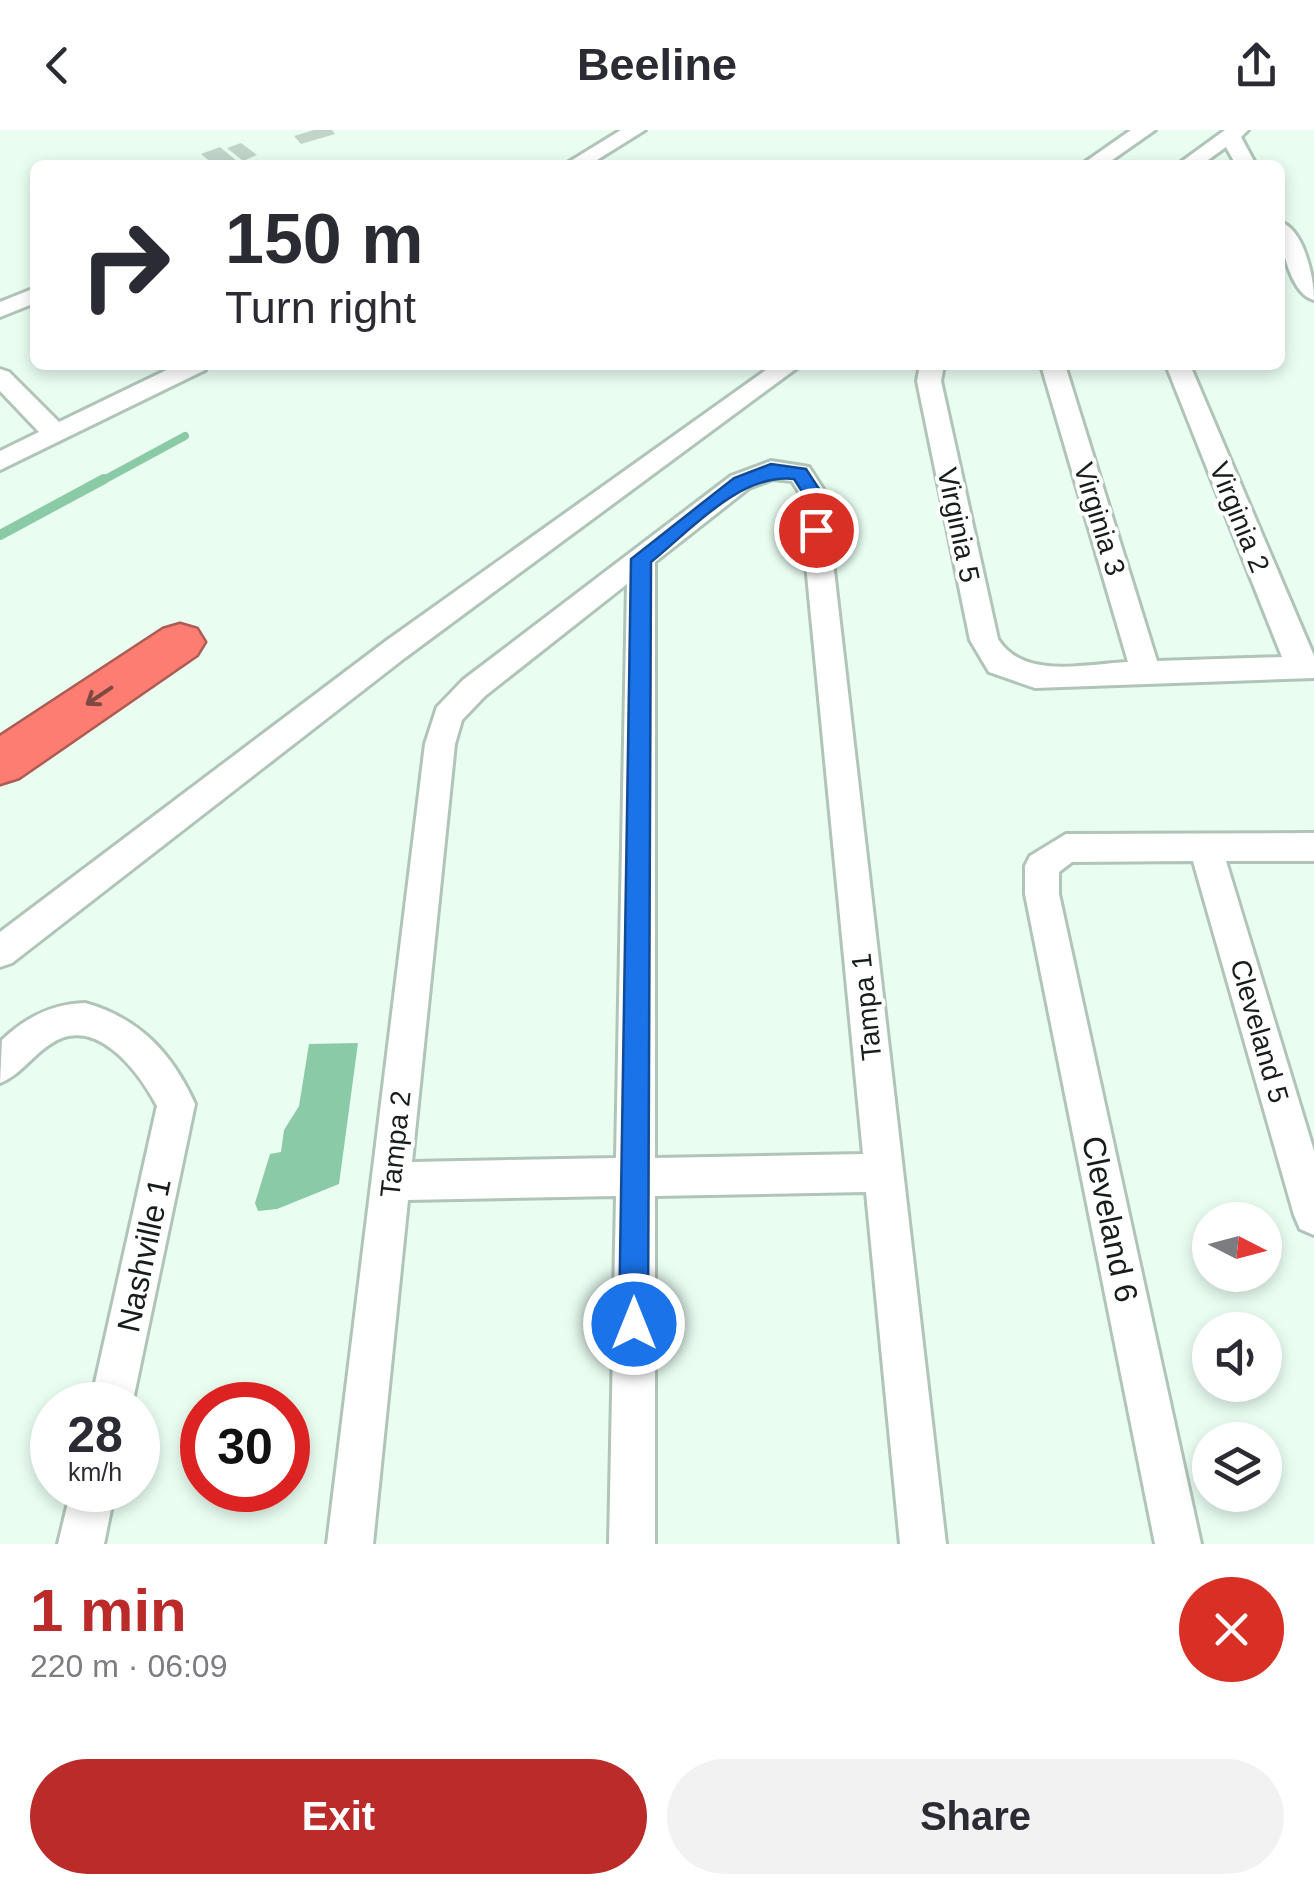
<!DOCTYPE html>
<meta charset="utf-8">
<style>
:root{--surface:#fff;--page:#f2f2f3;--text:#2b2b33;--muted:#7c7c81;--accent:#ba2b2a}
body{margin:0;font-family:Helvetica,sans-serif;background:var(--page);color:var(--text);height:100vh;display:flex;flex-direction:column;font-size:38px;white-space:nowrap}
*{box-sizing:border-box;margin:0}
p{font-size:32px;color:var(--muted)}
.icon{flex:none;width:55px;height:55px;fill:none;stroke:currentColor;stroke-width:2;stroke-linecap:round;stroke-linejoin:round}
.map{position:relative;height:1414px;overflow:hidden}
.drawer{display:flex;flex-direction:column;background:var(--surface);flex:1}
.drawer>*{flex:none}
.top-card{position:absolute;left:30px;top:30px;width:1255px;height:210px;border-radius:15px;box-shadow:0 5px 15px #0003;background:#fff;color:var(--text);overflow:hidden}
.needle{width:65px;rotate:96deg}
.buttons{position:absolute;left:1192px;top:1072px;display:grid;gap:20px}
.buttons a{display:grid;place-items:center;width:90px;height:90px;border-radius:50%;background:var(--surface);box-shadow:0 5px 15px #0003;font-size:50px}
.speed{position:absolute;left:30px;top:1252px;display:flex;gap:20px;font-size:50px;font-weight:700;text-align:center}
.speed>*{display:grid;place-content:center;width:130px;height:130px;border-radius:50%;background:var(--surface);box-shadow:0 5px 15px #0003;line-height:1}
.speed small{font-size:25px;font-weight:400}
.speed .limit{border:15px solid #d22;background:#fff;color:#111}
.pin{position:absolute;display:grid;place-items:center;width:85px;height:85px;color:#fff;margin:-42px;border:5px solid #fff;border-radius:50%;box-shadow:0 2px 10px #0007}
.me{position:absolute;width:110px;margin:-55px;rotate:0deg;stroke-linejoin:round;filter:drop-shadow(0 0 8px #0008)}
.turn{display:flex;align-items:center;gap:35px;height:210px;padding:0 30px;font-size:45px}
.turn .icon{width:130px;height:130px;stroke-width:2.5}
.turn b{display:block;font-size:70px;line-height:85px}
.round{display:grid;place-items:center;flex:none;width:105px;height:105px;border-radius:52px;background:var(--page)}
.headline{display:flex;align-items:center;justify-content:space-between;height:170px;padding:0 30px}
h1{font-size:60px;font-weight:700;line-height:75px;color:var(--accent)}
.button{display:flex;gap:20px;margin-top:auto;padding:20px 30px}
.button a{flex:1;height:115px;border-radius:60px;background:var(--accent);color:#fff;font-size:40px;font-weight:700;line-height:115px;text-align:center}
.button a+a{background:var(--page);color:var(--text)}
header{display:flex;justify-content:space-between;align-items:center;height:130px;padding:0 30px;background:var(--surface);font-size:45px;font-weight:700}
.map>svg:first-child{display:block}
.water{fill:#8bcaa7}
.lines{fill:none;stroke-linecap:round;stroke-linejoin:round}
.stream-far1{stroke:#8bcaa7;stroke-width:8}
.stream{stroke:#8bcaa7;stroke-width:10}
.building{fill:#c1d4c8}
.street-casing{stroke:#b0c4b8;stroke-width:6}
.highway-casing{stroke:#ac5c53;stroke-width:5}
.street{fill:#fff;fill-rule:evenodd}
.highway{fill:#fd7d72;fill-rule:evenodd}
.oneway{stroke:#7e4942}
.route{fill:#1a73e8;stroke:#114b97;stroke-width:2.5}
.labels{text-anchor:middle;stroke-width:8;stroke-linejoin:round;paint-order:stroke}
.street-label{font-size:28px;fill:#171e1a;stroke:#fff}
.near-street-label{font-size:32px;fill:#171e1a;stroke:#fff}
</style>
<header><svg class="icon" aria-label="back" viewBox="0 0 24 24"><path d="M15 5l-7 7 7 7"/></svg>Beeline<svg class="icon" aria-label="share" viewBox="0 0 24 24"><path d="M12 15V3M7 8l5-5 5 5M5 13v7h14v-7"/></svg></header>
<div class="map">
<svg width="1314" height="1414" viewBox="0 0 1314 1414">
<rect width="100%" height="100%" fill="#e9fdf1"/>
<path class="water" d="M358 913 339 1054 277 1079 258 1081 255 1073 270 1024 281 1022 284 1000 299 976 309 914Z"/>
<g class="lines">
<path class="stream-far1" d="M100 352 185 306"/>
<path class="stream" d="M0 405 104 349"/>
</g>
<g class="building">
<path d="M314 0H332L335 4 301 14 294 6Z"/>
<path d="M241 13 257 25 243 31 227 18Z"/>
<path d="M220 17 238 32 214 35 201 24Z"/>
</g>
<g class="lines">
<defs>
<g id="street">
<path d="M621 0H645L589 35H564Z"/>
<path d="M1131 0H1155L1105 35H1081Z"/>
<path d="M1225 0H1248L1241 7 1256 35H1236L1226 17 1201 35H1177Z"/>
<path d="M1280 92C1304 99 1314 148 1314 170 1290 164 1280 114 1280 92Z"/>
<path d="M35 158V173L0 187V172Z"/>
<path d="M177 235H208L205 240 0 340V321L39 302 0 261V239L9 242 59 292Z"/>
<path d="M773 235H801L406 527 12 833 0 837V802L386 511Z"/>
<path d="M920 235H944L941 251 998 509C1024 550 1085 534 1128 532L1041 235H1065L1157 531 1282 527 1166 235H1190L1314 526V548L1035 558 989 542 970 510 917 251Z"/>
<path d="M771 331 809 337 825 362 946 1414H900L866 1062 655 1066V1414H609L616 1066 408 1070 373 1414H327L425 614 437 577 463 550 731 346ZM773 349 792 351 799 362 863 1024 655 1028V432L749 358ZM627 454 616 1028 412 1032 455 614 462 590 485 566Z"/>
<path d="M1314 703V731H1226L1314 1021V1105L1300 1099 1294 1085 1193 731 1072 732 1059 742V764L1201 1414H1155L1025 764V736L1030 726 1066 704Z"/>
<path d="M85 873C139 888 172 923 195 974L132 1275H90L157 976C138 940 94 882 49 915 31 927 20 945 0 953L2 910C26 887 52 874 85 873Z"/>
<path d="M71 1360H115L104 1414H58Z"/>
</g>
<path id="highway" d="M180 494 197 499 205 512 197 525 19 648 0 654V606L163 499Z"/>
</defs>
<use href="#street" class="street-casing"/>
<use href="#highway" class="highway-casing"/>
<use href="#street" class="street"/>
<use href="#highway" class="highway"/>
</g>
<defs><path id="oneway-shaft" d="M-6 0H5M1.5-3L5.5 0L1.5 3" fill="none" stroke-width="1.6" stroke-linecap="round" stroke-linejoin="round" transform="scale(2.5)"/></defs>
<use class="oneway" href="#oneway-shaft" transform="translate(99 566) rotate(146)"/>
<path class="route" d="M771 334 806 339 821 362 822 405H809L806 400 803 363 794 349C740 343 691 400 651 432L648 1194 644 1204 634 1208 624 1204 619 1194 631 429 734 348Z"/>
<g class="labels">
<g class="street-label">
<text transform="translate(1240 387) rotate(68)" y="10">Virginia 2</text>
<text transform="translate(1100 389) rotate(73)" y="10">Virginia 3</text>
<text transform="translate(959 395) rotate(78)" y="10">Virginia 5</text>
<text transform="translate(866 877) rotate(-96)" y="10">Tampa 1</text>
<text transform="translate(1260 901) rotate(74)" y="10">Cleveland 5</text>
<text transform="translate(395 1014) rotate(-84)" y="10">Tampa 2</text>
</g>
<g class="near-street-label">
<text transform="translate(1110 1089) rotate(78)" y="11">Cleveland 6</text>
<text transform="translate(144 1125) rotate(-78)" y="11">Nashville 1</text>
</g>
</g>
</svg>
<div class="buttons">
<a><svg class="needle" viewBox="-14 -14 28 28"><path d="M0-13l5 13h-10z" fill="#e53935"/><path d="M0 13l5-13h-10z" fill="#7c7c81"/></svg></a>
<a><svg class="icon" aria-label="sound" viewBox="0 0 24 24"><path d="M4 9h4l5-4v14l-5-4H4zM17 9q2 3 0 6"/></svg></a>
<a><svg class="icon" aria-label="layers" viewBox="0 0 24 24"><path d="M12 4l9 5-9 5-9-5zM3 14l9 5 9-5"/></svg></a>
</div>
<div class="speed"><div>28<small>km/h</small></div><div class="limit">30</div></div>
<div class="pin" style="left:816px;top:400px;background:#d93025"><svg class="icon" aria-label="arrive" viewBox="0 0 24 24"><path d="M6 21V4h12l-3 4 3 4H6"/></svg></div>
<svg class="me" style="left:634px;top:1194px" viewBox="-20 -20 40 40"><circle r="17" fill="#1a73e8" stroke="#fff" stroke-width="3"/><path d="M0-11L8 9 0 5-8 9z" fill="#fff"/></svg>
<div class="top-card">
<div class="turn"><svg class="icon" aria-label="right" viewBox="0 0 24 24"><path d="M7 20v-9h11M14 6l5 5-5 5"/></svg><div><b>150 m</b>Turn right</div></div>
</div>
</div>
<section class="drawer">
<div class="headline"><div><h1>1 min</h1><p>220 m · 06:09</p></div><a class="round" style="background:#d93025;color:#fff"><svg class="icon" aria-label="close" viewBox="0 0 24 24"><path d="M6 6l12 12M18 6L6 18"/></svg></a></div>
<div class="button"><a>Exit</a><a>Share</a></div>
</section>
